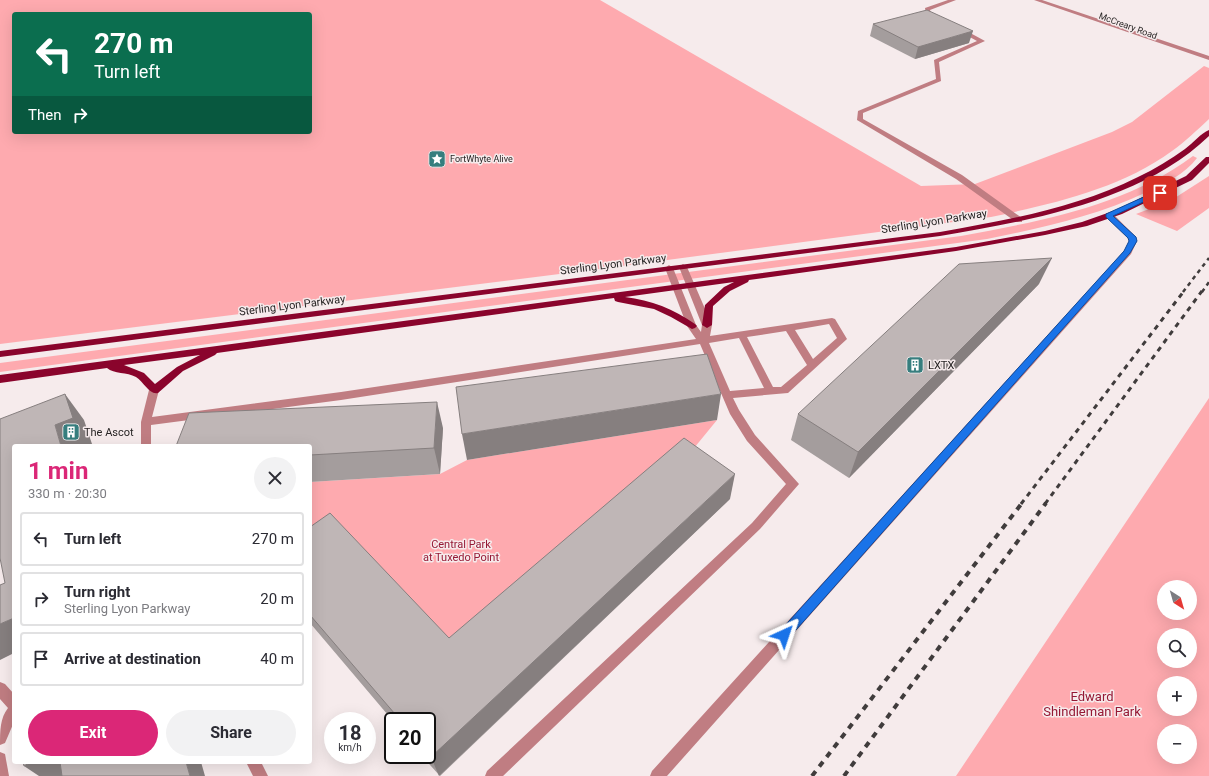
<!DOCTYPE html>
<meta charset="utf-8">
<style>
:root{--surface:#fff;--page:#f2f2f3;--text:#2b2b33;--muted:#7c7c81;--line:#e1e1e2;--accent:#db2777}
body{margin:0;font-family:Roboto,sans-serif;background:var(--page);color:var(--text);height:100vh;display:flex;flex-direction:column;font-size:15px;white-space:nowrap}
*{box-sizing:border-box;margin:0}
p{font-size:13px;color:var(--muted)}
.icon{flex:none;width:22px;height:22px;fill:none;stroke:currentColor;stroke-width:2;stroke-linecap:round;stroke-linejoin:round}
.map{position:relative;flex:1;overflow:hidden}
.sheet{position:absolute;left:12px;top:444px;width:300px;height:320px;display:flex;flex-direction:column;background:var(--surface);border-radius:4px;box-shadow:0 4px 16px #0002}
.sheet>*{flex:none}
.hud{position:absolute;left:12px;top:12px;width:300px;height:122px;border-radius:4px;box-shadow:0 4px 16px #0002;background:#0b6e4f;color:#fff;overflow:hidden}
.needle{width:26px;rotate:143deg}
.tools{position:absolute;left:1157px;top:580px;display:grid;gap:8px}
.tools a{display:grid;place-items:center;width:40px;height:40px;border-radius:50%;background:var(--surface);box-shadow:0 4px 16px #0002;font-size:20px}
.speed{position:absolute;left:324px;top:712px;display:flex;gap:8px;font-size:20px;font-weight:700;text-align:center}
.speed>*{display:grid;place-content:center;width:52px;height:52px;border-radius:50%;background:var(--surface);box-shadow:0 4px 16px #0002;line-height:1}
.speed small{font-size:10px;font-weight:400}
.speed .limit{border:2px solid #111;border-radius:6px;background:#fff;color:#111}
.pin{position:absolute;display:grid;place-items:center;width:34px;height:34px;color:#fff;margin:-17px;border-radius:8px;box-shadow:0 2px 6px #0006}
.me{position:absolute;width:44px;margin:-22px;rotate:42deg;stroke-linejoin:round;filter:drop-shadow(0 0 3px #0008)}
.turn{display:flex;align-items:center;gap:14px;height:84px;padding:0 16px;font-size:18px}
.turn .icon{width:52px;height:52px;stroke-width:2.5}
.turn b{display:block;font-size:28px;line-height:34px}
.then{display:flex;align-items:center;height:38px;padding:0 16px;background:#0003;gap:8px;font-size:15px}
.round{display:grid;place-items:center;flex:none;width:42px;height:42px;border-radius:21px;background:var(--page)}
.overview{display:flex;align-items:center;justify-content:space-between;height:68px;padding:0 16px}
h1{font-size:24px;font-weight:700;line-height:30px;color:var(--accent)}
.primary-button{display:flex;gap:8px;margin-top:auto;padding:8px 16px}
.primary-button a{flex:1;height:46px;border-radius:24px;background:var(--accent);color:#fff;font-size:16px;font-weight:700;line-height:46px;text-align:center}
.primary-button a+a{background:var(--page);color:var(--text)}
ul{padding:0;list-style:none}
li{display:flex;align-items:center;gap:12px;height:54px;margin:0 8px 6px;padding:0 8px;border:2px solid var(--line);border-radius:4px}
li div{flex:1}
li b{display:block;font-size:15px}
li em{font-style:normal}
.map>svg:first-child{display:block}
.green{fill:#feaaaf;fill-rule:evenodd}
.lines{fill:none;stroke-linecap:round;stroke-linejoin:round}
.minor{fill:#c07d82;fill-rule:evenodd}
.major{fill:#8a042c;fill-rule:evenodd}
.rail-far2{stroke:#403c3c;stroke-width:2.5;stroke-dasharray:4 4;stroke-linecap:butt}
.rail-far1{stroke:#403c3c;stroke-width:3;stroke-dasharray:5 5;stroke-linecap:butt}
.rail{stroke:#403c3c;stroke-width:4;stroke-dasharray:6 6;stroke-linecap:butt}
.wall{fill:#a49d9d}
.shaded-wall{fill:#867f7f}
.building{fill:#bfb6b6;stroke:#867f7f}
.route{fill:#1a73e8;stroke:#114b97}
.labels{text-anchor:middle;stroke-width:3;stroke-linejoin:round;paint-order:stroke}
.far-street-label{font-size:9px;fill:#272424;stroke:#f6ebec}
.far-poi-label{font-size:9px;fill:#272424;stroke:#f6ebec;text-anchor:start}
.street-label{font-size:11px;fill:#272424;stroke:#f6ebec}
.poi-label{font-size:11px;fill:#272424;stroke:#f6ebec;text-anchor:start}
.park-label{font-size:11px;fill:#951935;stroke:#f6ebec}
.near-park-label{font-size:13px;fill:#951935;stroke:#f6ebec}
</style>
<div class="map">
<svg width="1209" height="776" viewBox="0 0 1209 776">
<rect width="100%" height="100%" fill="#f6ebec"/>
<g class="green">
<path d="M0 0H600L921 186 975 184 1112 132 1132 122 1204 66 1209 68V119C1197 130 1185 142 1172 151 1120 189 1052 204 991 217L607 268 0 344ZM14 14H310V132H14Z"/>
<path d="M1193 156 1197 158C1185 174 1166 183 1147 192 1096 216 1042 228 987 239L0 372V363L961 236C1041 221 1126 206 1193 156Z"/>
<path d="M1209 176V208L1177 231 1136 214 1170 201Z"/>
<path d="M1209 398V776H956ZM1164 587H1190V613H1164ZM1164 635H1190V661H1164ZM1164 683H1190V709H1164ZM1164 731H1190V757H1164Z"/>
<path d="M717 420 681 464 456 661 310 560V482L440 474 467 460Z"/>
</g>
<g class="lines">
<g class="minor">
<path d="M948 0H956L930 10 931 13 940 17V19H936L926 14 925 8Z"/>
<path d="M1034 0H1042L1209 56V60Z"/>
<path d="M957 28H961L985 41 939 62 941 81 863 113V119L962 175 1022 218V222H1016L956 179 857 120 858 111 936 79 934 60 977 41 957 30Z"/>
<path d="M1106 213H1112L1136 237 1137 241 1131 254 667 776H650L652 771 1124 251 1129 241 1128 238 1106 217Z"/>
<path d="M683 264 687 267 712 325 710 336 832 318 835 319 847 339 788 393 733 398 739 410 755 435 799 484 760 529 503 776H485L487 771 752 523 786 484 747 441 730 414 700 344 341 400 151 425V446H141V422L149 390 150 387H158L159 390 152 417 341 392 696 339 687 326 665 268 669 265 673 268 696 325 701 332 702 325 679 267ZM829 324 837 338 813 359 795 330ZM786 331 807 365 781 387H773L747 337ZM739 338 764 388 730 391 709 343Z"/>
<path d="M0 682 5 684 14 694V722L5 743 0 745C0 731 0 718 8 708L0 699Z"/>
<path d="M0 752 5 754 9 776H0Z"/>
<path d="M246 762H261L268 776H253Z"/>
</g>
<g class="major">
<path d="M1209 130V136C1142 201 1029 221 940 236L0 357V351L940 232C1008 220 1076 208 1138 177 1155 169 1171 159 1185 149 1193 143 1201 133 1209 130Z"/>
<path d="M1206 157H1209V163L1192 180 1122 214 1087 226 1045 235 956 251 749 280 748 282 730 291 713 306 712 325 707 328 702 325 705 305 724 287 734 282 625 297C651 300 674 309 695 324L697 326 695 328 692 329 671 317 654 309 618 302 615 301 614 298 217 353 215 355 183 371 158 393C149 395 144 382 136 377 127 372 114 374 107 368L0 383V375L956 247 1045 231 1082 222 1116 210 1186 176ZM200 355 177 367 155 384 144 373 124 365Z"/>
</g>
<g class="rail-far2">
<path d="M1183 292 1209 258"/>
<path d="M1202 292 1209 282"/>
</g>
<g class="rail-far1">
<path d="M1021 504 1184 291"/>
<path d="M1045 504 1202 291"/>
</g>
<g class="rail">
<path d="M812 776 1022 503"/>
<path d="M844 776 1046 503"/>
</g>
</g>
<g class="wall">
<path d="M873 24 969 43 915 59 870 36Z"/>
<path d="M1039 284 849 478 791 440 798 414Z"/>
<path d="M443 428 440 474 310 482V446Z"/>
<path d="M730 499 440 776 421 755H427V721H393L310 623V527L449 638Z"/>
</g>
<g class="shaded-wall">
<path d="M973 31 969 43 915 59 918 47Z"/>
<path d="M1052 258 1039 284 849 478 858 452Z"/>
<path d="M65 394 84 420 92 444 86 446H61L55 425Z"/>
<path d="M721 394 717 420 467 460 462 434Z"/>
<path d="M437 402 443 428 440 474 434 448Z"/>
<path d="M735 474 730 499 439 776 431 757Z"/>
<path d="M14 618V653L0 660V624Z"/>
<path d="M31 762H75L69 776H39L24 766Z"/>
<path d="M186 762H201L205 776H190Z"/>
</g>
<g class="building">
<path d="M927 10 973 31 918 47 873 24Z"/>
<path d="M1052 258 858 452 798 414 959 264Z"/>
<path d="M707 354 721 394 462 434 456 387Z"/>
<path d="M65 394 73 418 55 425 61 446H14V618L0 624V585L5 583 0 558V419Z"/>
<path d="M437 402 434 448 310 455V446H176L189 413Z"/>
<path d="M684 438 735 474 431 757 427 752V721H401L310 615V527L330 513 449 638Z"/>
<path d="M23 762H31L24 766Z"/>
<path d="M60 762H186L190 776H62Z"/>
</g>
<path class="route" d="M1157 191 1163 193 1113 216 1136 237 1137 241 1130 253 788 639 784 641 780 639 778 635 780 631 1124 251 1129 241 1128 238 1106 217V214Z"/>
<defs>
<symbol id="sight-square" viewBox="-11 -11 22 22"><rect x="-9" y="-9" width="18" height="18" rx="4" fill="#367e7e" stroke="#f6ebec"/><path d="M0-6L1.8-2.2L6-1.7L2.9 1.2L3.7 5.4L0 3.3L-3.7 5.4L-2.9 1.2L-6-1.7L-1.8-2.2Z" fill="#fff"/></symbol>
<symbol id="building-square" viewBox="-11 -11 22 22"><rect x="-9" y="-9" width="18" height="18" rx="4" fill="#367e7e" stroke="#f6ebec"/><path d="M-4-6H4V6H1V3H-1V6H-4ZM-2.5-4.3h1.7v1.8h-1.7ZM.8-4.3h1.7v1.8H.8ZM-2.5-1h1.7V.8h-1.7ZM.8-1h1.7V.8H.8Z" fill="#fff"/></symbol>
</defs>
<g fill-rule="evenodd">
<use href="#sight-square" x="427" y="149" width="20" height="20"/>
<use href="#building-square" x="905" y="355" width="20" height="20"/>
<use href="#building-square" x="61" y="422" width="20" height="20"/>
</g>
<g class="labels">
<g class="far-street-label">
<text transform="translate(1128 26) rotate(20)" y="3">McCreary Road</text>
</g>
<g class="far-poi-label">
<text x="450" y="162">FortWhyte Alive</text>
</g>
<g class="street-label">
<text transform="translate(934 221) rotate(-9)" y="4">Sterling Lyon Parkway</text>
<text transform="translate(613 264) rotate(-7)" y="4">Sterling Lyon Parkway</text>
<text transform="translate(292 305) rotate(-7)" y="4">Sterling Lyon Parkway</text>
</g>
<g class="poi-label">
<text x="928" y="369">LXTX</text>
<text x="84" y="436">The Ascot</text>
</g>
<g class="park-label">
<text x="461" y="548">Central Park<tspan x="461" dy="13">at Tuxedo Point</tspan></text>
</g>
<g class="near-park-label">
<text x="1092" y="701">Edward<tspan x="1092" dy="15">Shindleman Park</tspan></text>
</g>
</g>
</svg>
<div class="tools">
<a><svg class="needle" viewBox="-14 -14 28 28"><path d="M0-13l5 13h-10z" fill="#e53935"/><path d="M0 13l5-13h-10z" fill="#7c7c81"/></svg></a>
<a><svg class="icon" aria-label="search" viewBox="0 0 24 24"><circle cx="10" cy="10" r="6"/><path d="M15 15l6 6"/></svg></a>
<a>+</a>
<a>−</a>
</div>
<div class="speed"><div>18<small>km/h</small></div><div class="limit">20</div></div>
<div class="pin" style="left:1160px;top:193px;background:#d93025"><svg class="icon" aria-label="arrive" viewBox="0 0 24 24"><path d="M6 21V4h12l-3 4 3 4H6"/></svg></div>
<svg class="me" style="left:784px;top:635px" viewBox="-20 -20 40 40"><path d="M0-17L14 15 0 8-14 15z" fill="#1a73e8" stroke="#fff" stroke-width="4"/></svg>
<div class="hud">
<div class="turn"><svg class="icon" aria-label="left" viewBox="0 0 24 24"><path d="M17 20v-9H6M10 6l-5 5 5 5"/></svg><div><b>270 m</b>Turn left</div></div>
<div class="then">Then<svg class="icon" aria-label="right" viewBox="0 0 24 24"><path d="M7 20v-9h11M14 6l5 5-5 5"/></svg></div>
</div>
<section class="sheet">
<div class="overview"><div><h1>1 min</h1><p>330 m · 20:30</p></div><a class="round"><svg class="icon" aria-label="close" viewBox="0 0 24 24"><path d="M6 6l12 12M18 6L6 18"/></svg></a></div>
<ul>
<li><svg class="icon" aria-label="left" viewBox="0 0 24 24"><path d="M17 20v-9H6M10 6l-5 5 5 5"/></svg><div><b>Turn left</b></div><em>270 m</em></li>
<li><svg class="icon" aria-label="right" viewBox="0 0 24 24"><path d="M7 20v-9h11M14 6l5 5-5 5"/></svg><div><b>Turn right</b><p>Sterling Lyon Parkway</p></div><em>20 m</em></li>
<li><svg class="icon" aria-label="arrive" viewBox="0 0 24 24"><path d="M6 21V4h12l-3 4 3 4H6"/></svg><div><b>Arrive at destination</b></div><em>40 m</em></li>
</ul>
<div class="primary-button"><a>Exit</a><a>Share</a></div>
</section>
</div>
